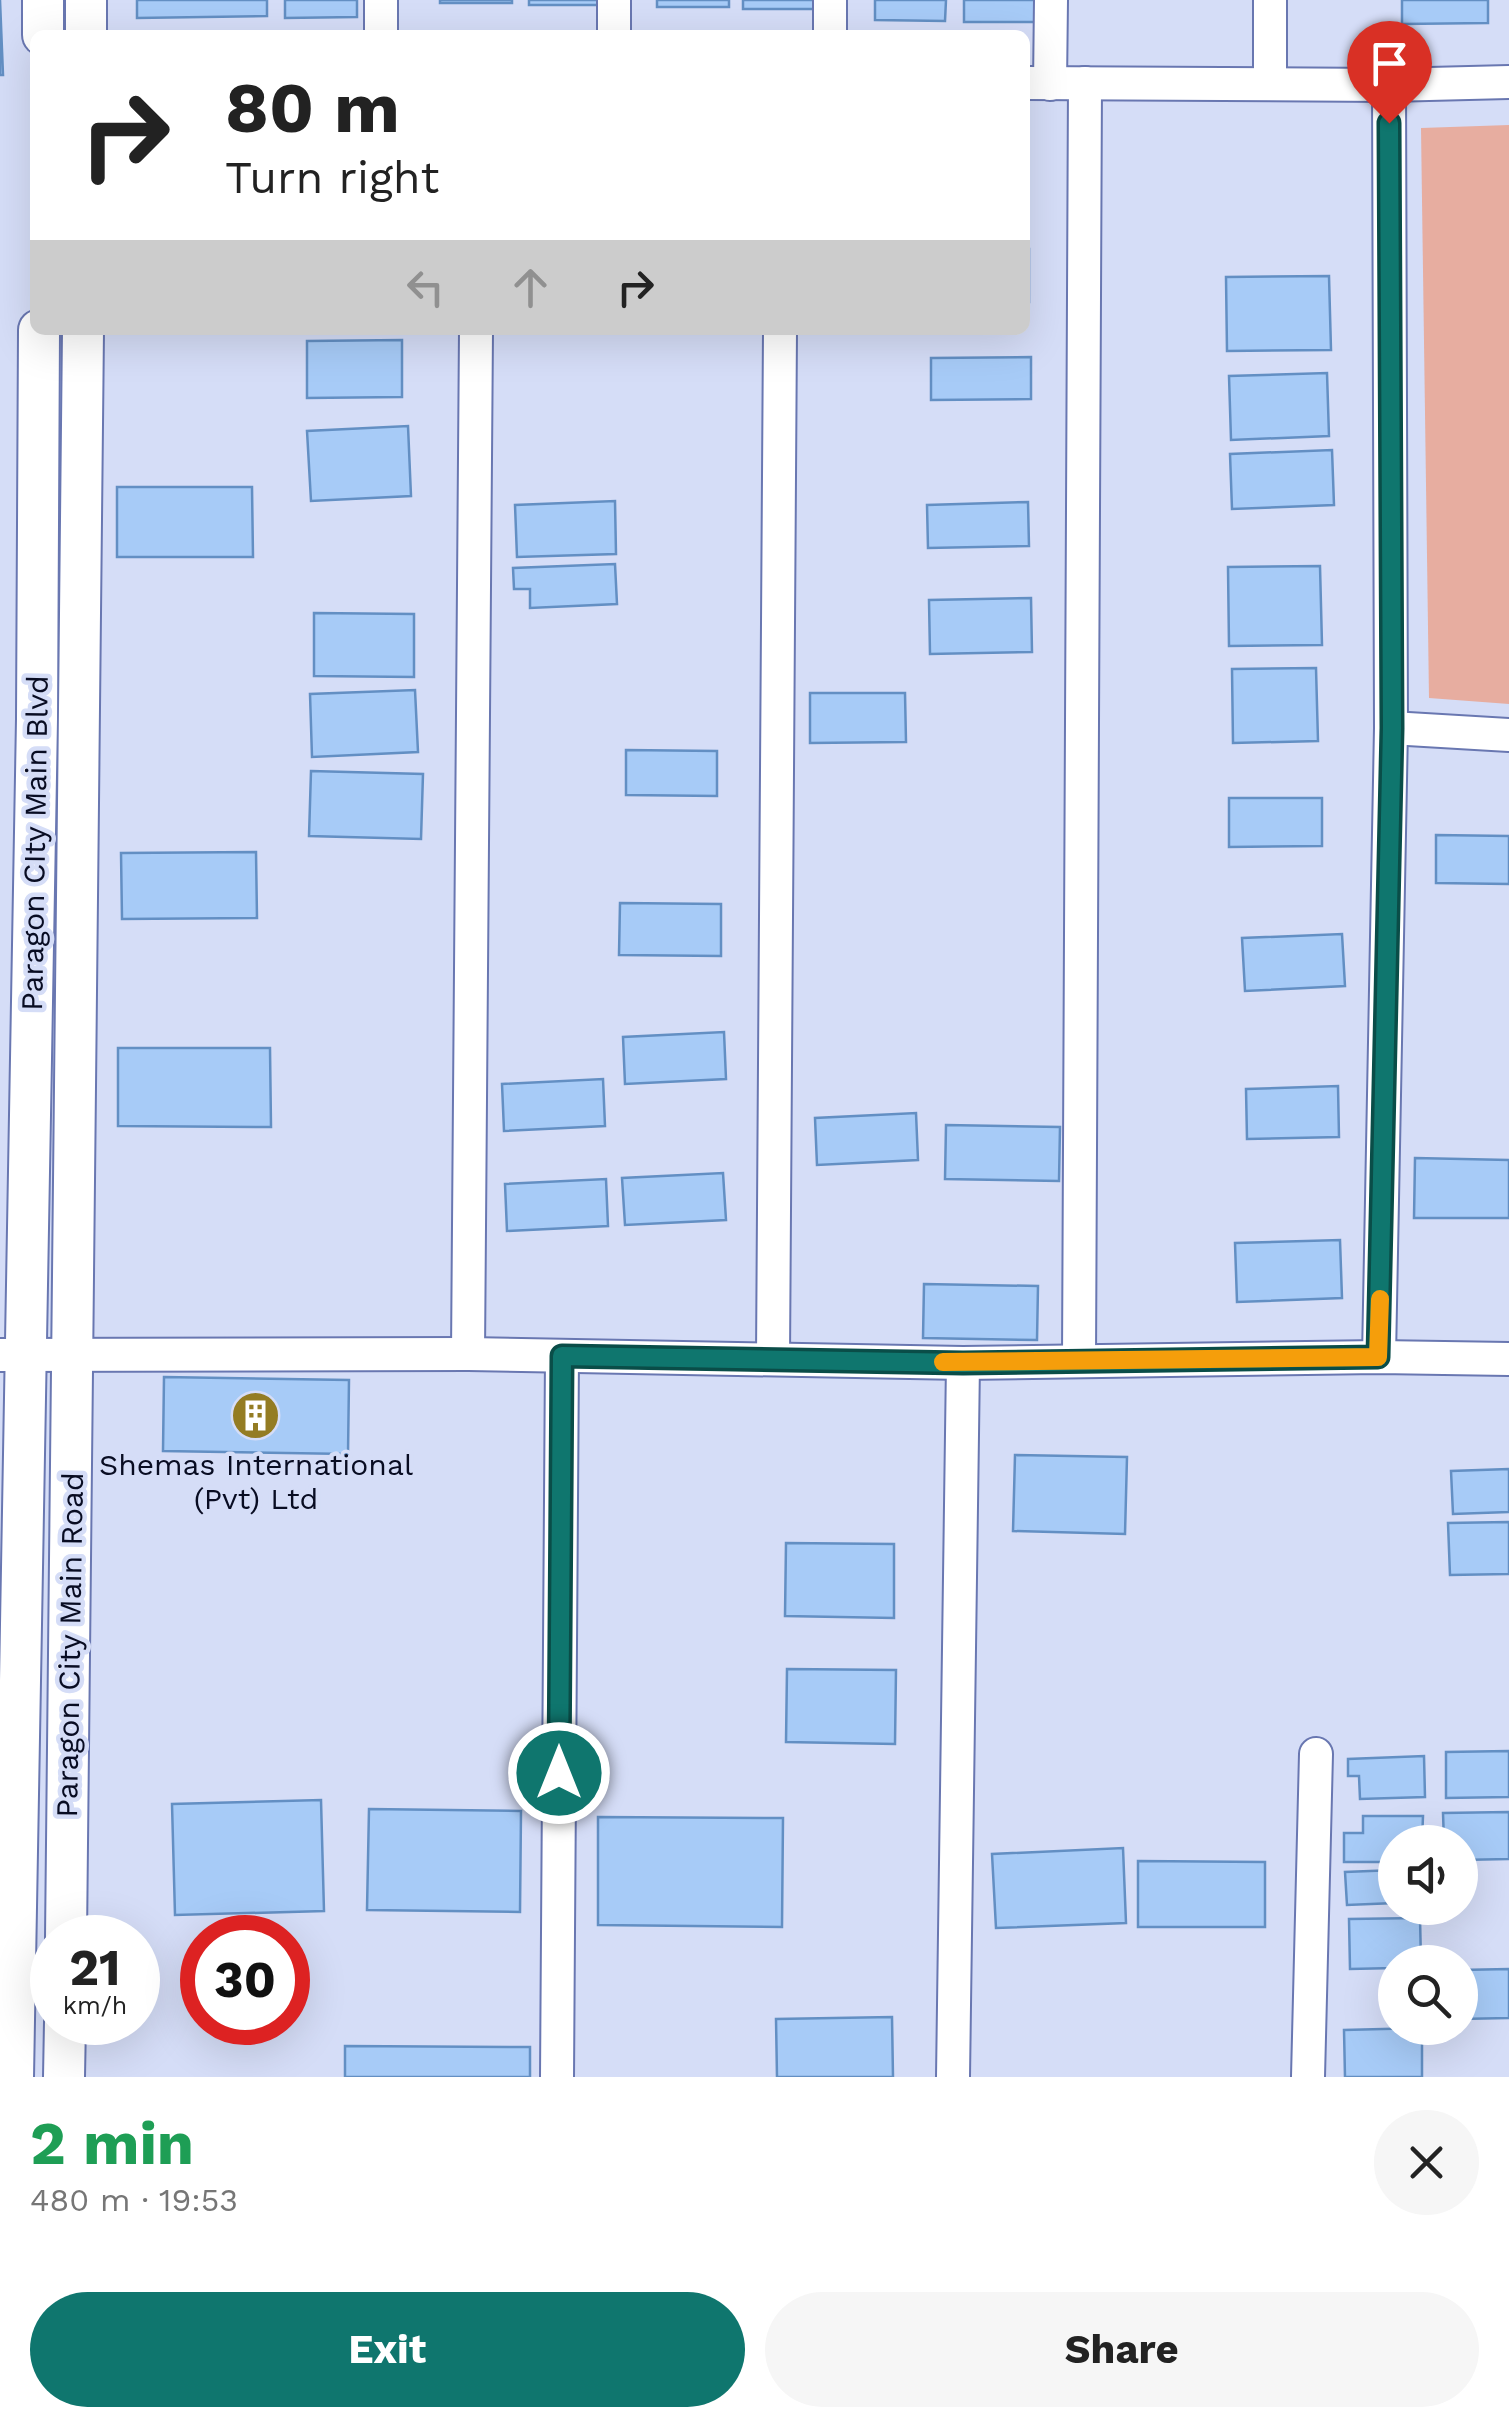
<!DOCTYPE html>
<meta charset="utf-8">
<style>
:root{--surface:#fff;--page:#f6f6f6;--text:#222;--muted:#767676;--accent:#0f766e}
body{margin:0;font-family:"Work Sans",sans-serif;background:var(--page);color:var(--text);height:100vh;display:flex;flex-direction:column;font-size:38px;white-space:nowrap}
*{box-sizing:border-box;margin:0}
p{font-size:32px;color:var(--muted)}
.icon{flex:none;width:55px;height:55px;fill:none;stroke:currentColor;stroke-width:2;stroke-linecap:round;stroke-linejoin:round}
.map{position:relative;height:2077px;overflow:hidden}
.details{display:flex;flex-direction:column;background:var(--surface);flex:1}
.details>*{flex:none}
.hud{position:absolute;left:30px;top:30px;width:1000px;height:305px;border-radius:15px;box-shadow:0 10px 40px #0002;background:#fff;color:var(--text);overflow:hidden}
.tools{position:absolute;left:1378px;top:1825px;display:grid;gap:20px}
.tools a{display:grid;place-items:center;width:100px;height:100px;border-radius:50%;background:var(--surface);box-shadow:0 10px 40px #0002;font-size:50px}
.speed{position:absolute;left:30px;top:1915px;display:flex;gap:20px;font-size:50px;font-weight:700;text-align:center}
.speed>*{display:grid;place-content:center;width:130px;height:130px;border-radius:50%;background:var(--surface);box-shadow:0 10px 40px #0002;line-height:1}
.speed small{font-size:25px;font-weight:400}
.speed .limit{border:15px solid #d22;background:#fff;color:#111}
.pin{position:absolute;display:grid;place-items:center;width:85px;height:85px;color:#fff;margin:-102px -42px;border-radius:50% 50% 50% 0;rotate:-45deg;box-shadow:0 0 10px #0007}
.pin .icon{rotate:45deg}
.me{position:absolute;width:110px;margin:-55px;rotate:0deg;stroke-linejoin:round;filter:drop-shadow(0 0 8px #0008)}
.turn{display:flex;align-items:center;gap:35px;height:210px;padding:0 30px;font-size:45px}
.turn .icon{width:130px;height:130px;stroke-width:2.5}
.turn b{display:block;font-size:70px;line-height:85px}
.lanes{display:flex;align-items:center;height:95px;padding:0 30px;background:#0003;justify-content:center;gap:50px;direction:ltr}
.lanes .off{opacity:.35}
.round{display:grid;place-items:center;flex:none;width:105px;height:105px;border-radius:52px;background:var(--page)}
.summary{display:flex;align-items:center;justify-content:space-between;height:170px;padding:0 30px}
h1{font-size:60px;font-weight:700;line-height:75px;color:#1e9e55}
.primary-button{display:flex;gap:20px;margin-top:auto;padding:20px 30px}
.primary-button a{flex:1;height:115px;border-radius:60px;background:var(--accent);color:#fff;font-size:40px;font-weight:700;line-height:115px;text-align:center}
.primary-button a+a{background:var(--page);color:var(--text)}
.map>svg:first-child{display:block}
.green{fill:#e7ada0}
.building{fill:#a7cbf7;stroke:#638fc3;stroke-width:2.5}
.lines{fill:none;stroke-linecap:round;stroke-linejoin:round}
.minor-casing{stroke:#6977b1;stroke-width:36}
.tertiary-casing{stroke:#6977b1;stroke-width:44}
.minor{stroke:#fff;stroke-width:32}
.tertiary{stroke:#fff;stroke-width:40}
.route-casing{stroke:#0a4d48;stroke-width:25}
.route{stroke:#0f766e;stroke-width:18}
.slow{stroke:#f59e0b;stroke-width:18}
.labels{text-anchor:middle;stroke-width:9;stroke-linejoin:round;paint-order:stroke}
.street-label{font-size:30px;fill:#080c22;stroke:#d5ddf7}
.poi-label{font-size:30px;fill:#080c22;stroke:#d5ddf7}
</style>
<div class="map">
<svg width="1509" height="2077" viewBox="0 0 1509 2077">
<rect width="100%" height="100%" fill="#d5ddf7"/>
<path class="green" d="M1509 125V704L1429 698 1421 128Z"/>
<g class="building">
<path d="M0 0 3 75H0Z"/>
<path d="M137 0H267V16L137 18Z"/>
<path d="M285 0H357V17L285 18Z"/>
<rect x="440" y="0" width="72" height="3"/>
<rect x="529" y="0" width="72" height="5"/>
<rect x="657" y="0" width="72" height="7"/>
<rect x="743" y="0" width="71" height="9"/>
<path d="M875 0H946L945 21 875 20Z"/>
<rect x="964" y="0" width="71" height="22"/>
<path d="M1402 0H1488V23L1402 24Z"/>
<rect x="1025" y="249" width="4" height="53"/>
<path d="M1329 276 1331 350 1227 351 1226 277Z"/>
<path d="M402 340V397L307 398V341Z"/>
<path d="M1031 357V399L931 400V358Z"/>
<path d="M1327 373 1329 436 1231 440 1229 376Z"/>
<path d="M408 426 411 496 311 501 307 431Z"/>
<path d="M1332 450 1334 505 1232 509 1230 454Z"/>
<path d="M117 487H252L253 557H117Z"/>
<path d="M615 501 616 554 517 557 515 505Z"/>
<path d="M1028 502 1029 546 928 548 927 505Z"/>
<path d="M615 564 617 604 530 608V589H514L513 568Z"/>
<path d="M1320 566 1322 645 1229 646 1228 567Z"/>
<path d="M1031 598 1032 652 930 654 929 600Z"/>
<path d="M314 613 414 614V677L314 676Z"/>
<path d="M1316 668 1318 741 1233 743 1232 669Z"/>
<path d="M415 690 418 752 312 757 310 694Z"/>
<path d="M810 693H905L906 742 810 743Z"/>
<path d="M626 750 717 751V796L626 795Z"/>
<path d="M311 771 423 774 421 839 309 836Z"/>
<path d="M1229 798H1322V846L1229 847Z"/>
<path d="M1436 835 1509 836V884L1436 883Z"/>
<path d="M256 852 257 918 122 919 121 853Z"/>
<path d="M620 903 721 904V956L619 955Z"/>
<path d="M1342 934 1345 986 1245 991 1242 938Z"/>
<path d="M724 1032 726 1079 625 1084 623 1037Z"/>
<path d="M118 1048H270L271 1127 118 1126Z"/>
<path d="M603 1079 605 1126 504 1131 502 1084Z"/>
<path d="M1338 1086 1339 1137 1247 1139 1246 1089Z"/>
<path d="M916 1113 918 1160 817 1165 815 1118Z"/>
<path d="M946 1125 1060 1127 1059 1181 945 1179Z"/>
<path d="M1415 1158 1509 1160V1218H1414Z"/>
<path d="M723 1173 726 1220 625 1225 622 1178Z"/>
<path d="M606 1179 608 1226 507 1231 505 1184Z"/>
<path d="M1340 1240 1342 1298 1237 1302 1235 1243Z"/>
<path d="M924 1284 1038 1286 1037 1340 923 1338Z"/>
<path d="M164 1377 349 1380 348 1454 163 1451Z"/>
<path d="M1015 1455 1127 1457 1125 1534 1013 1531Z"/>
<path d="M1509 1469V1512L1453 1514 1451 1471Z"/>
<path d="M1509 1522V1574L1450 1575 1448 1523Z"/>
<path d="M786 1543 894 1544V1618L785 1616Z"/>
<path d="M787 1669 896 1670 895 1744 786 1742Z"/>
<path d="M1509 1751V1797L1446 1798V1752Z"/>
<path d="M1424 1756 1425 1797 1360 1799 1359 1776H1348V1759Z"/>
<path d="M321 1800 324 1911 175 1915 172 1804Z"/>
<path d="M369 1809 521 1811 520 1912 367 1910Z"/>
<path d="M1509 1812V1859L1460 1860V1842H1444L1443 1813Z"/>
<path d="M1363 1816H1423L1422 1842H1395V1862H1344V1833H1363Z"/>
<path d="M598 1817 783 1818 782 1927 598 1925Z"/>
<path d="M1123 1848 1126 1923 996 1928 992 1854Z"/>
<path d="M1138 1861 1265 1862V1927H1138Z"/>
<path d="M1395 1870V1903L1347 1905 1345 1872Z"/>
<path d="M1420 1918 1421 1962H1395V1968L1350 1969 1349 1919Z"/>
<path d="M1509 1969V2018L1460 2019V1970Z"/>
<path d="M892 2017 893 2077H777L776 2019Z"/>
<path d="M1422 2028V2077H1345L1344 2030Z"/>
<path d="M345 2046 530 2047V2077H345Z"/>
</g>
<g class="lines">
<defs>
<g id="minor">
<path d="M614 0V35"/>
<path d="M381 35V0"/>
<path d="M830 35V0"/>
<path d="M1025 83 1389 85 1509 82"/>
<path d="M1270 83V0"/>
<path d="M1050 84 1051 0"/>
<path d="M1391 728 1509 735"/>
<path d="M468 1354 476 330"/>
<path d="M0 1355 468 1354 963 1363 1379 1357 1509 1359"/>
<path d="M773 1357 780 330"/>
<path d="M1379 1357 1391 728 1389 85"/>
<path d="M1079 1361 1085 83"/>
<path d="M557 2077 562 1356"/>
<path d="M953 2077 963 1363"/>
<path d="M1308 2077 1316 1754"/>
</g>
<g id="tertiary">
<path d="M43 0V35"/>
<path d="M86 0V35"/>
<path d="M66 1938 83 330"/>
<path d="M13 2077 37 719 39 330"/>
<path d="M64 2077 65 2022"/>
</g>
</defs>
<use href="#minor" class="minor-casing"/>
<use href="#tertiary" class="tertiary-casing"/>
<use href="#minor" class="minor"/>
<use href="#tertiary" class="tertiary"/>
</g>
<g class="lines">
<defs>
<path id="route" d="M559 1773 562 1356 963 1363 1378 1357 1392 728 1389 123"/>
</defs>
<use href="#route" class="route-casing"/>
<use href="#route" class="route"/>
<path class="slow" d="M943 1362 1378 1357 1380 1299"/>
</g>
<defs>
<symbol id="building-disc" viewBox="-11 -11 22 22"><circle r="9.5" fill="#947c23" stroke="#d5ddf7"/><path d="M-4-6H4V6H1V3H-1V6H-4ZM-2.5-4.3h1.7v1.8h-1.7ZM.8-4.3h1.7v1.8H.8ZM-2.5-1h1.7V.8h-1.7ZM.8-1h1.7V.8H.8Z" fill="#fff"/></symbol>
</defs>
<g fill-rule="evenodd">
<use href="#building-disc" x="228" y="1388" width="55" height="55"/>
</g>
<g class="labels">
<g class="street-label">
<text transform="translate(35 843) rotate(-89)" y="10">Paragon CIty Main Blvd</text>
<text transform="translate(70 1645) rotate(-89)" y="10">Paragon City Main Road</text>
</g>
<g class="poi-label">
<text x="256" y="1475">Shemas International<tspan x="256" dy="34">(Pvt) Ltd</tspan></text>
</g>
</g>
</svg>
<div class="tools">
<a><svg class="icon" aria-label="sound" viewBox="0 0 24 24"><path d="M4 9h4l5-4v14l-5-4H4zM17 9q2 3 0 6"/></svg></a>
<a><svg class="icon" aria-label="search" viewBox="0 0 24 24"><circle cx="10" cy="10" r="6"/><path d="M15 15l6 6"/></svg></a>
</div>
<div class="speed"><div>21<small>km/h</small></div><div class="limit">30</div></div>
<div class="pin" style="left:1389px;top:123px;background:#d93025"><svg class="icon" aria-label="arrive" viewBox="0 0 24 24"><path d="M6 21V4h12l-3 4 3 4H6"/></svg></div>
<svg class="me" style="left:559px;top:1773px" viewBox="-20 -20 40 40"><circle r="17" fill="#0f766e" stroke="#fff" stroke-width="3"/><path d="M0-11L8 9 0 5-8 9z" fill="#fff"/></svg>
<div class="hud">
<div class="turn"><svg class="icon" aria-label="right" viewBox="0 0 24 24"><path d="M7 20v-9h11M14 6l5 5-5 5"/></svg><div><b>80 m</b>Turn right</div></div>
<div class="lanes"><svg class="icon off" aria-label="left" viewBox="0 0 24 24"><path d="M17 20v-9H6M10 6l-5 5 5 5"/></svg><svg class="icon off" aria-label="ahead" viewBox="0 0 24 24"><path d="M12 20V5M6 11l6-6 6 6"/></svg><svg class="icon" aria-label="right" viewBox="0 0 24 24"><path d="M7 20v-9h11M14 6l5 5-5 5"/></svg></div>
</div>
</div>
<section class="details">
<div class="summary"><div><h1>2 min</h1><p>480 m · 19:53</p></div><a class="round"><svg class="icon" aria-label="close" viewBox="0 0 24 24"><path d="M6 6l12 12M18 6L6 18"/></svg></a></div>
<div class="primary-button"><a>Exit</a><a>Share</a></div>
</section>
